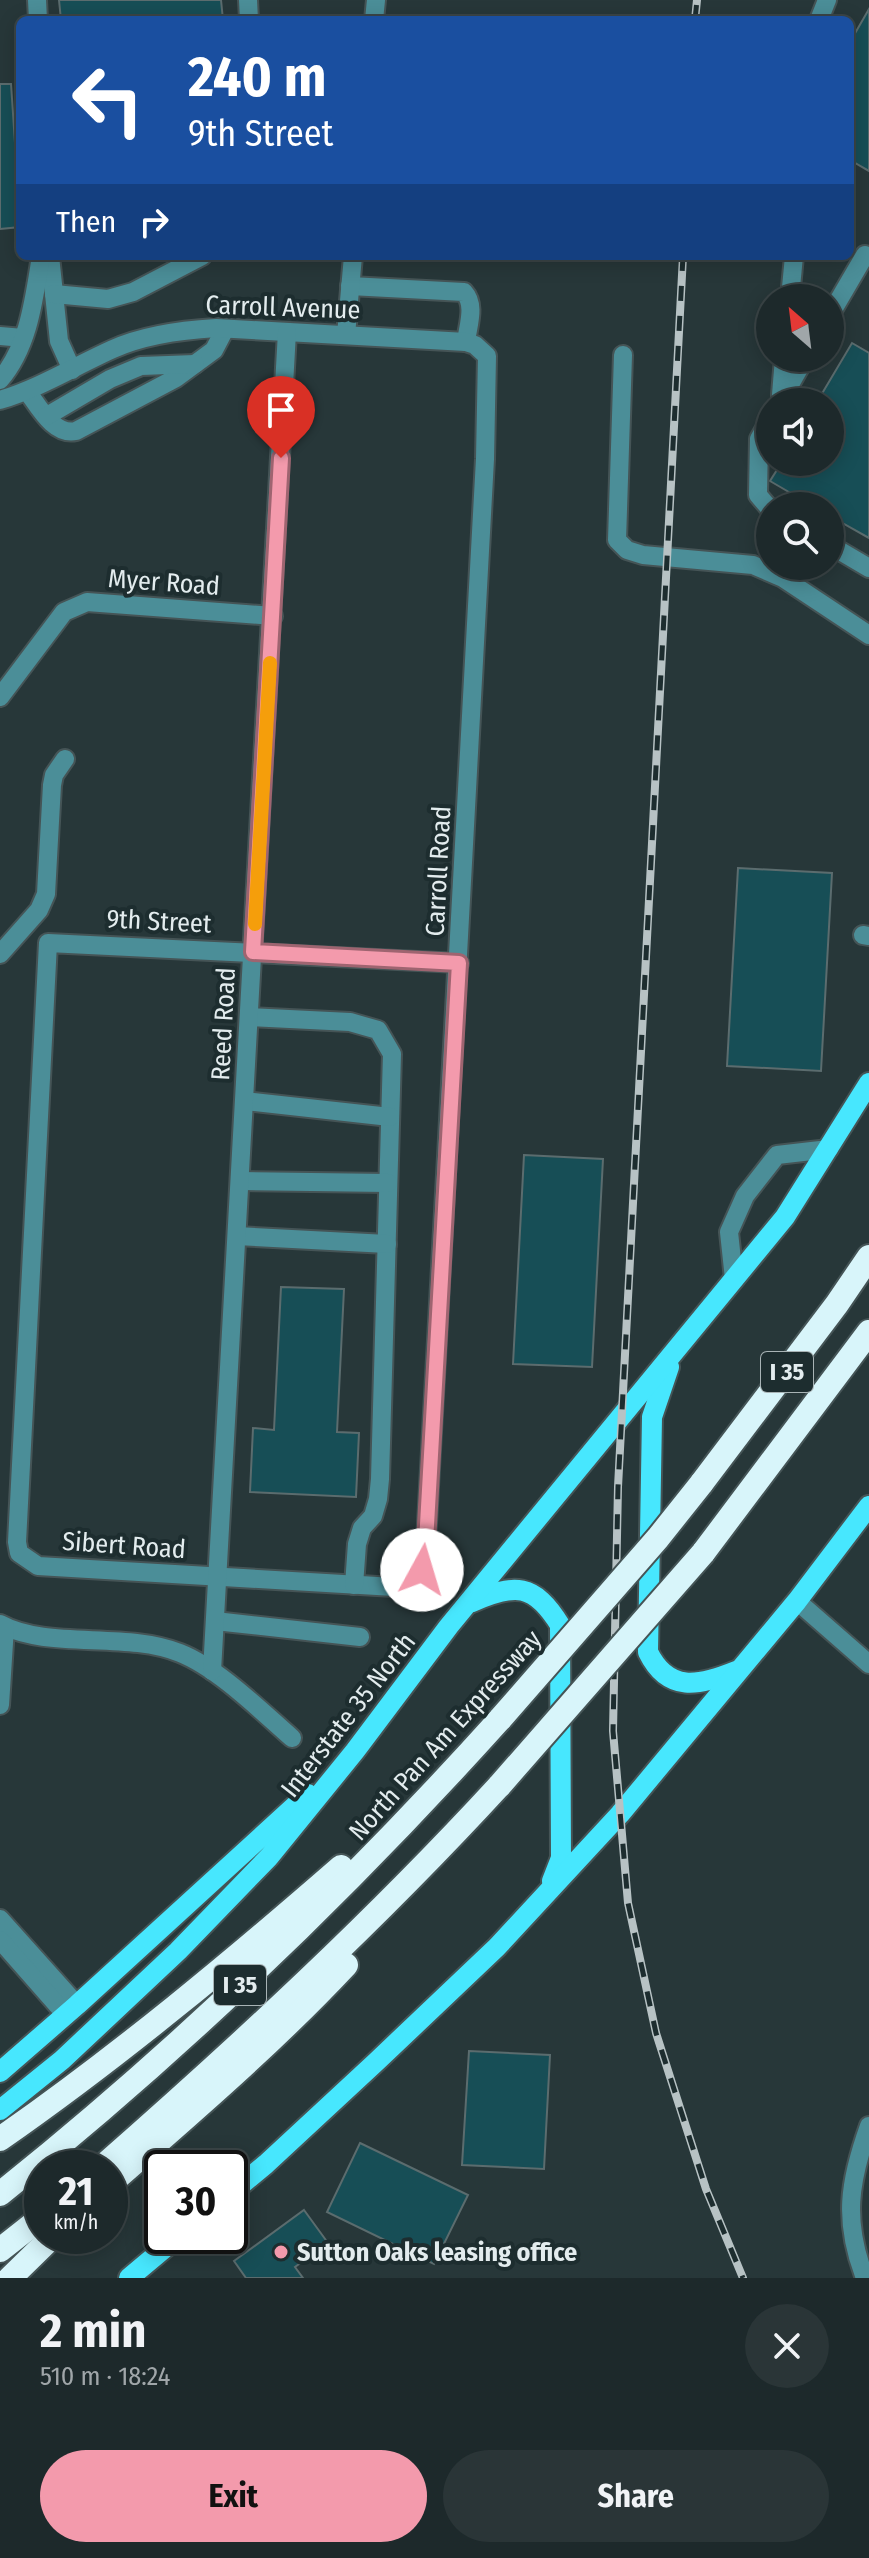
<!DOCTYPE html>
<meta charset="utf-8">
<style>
:root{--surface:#1d292b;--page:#2a3537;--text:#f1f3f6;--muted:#a0a6a9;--line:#3b4547;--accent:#f39aac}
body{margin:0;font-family:"Fira Sans Condensed",sans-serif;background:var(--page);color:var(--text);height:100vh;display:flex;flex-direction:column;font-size:30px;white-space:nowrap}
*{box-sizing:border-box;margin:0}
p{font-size:26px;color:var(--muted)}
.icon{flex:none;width:44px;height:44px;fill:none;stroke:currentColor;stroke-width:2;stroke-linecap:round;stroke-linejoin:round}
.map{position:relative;height:2278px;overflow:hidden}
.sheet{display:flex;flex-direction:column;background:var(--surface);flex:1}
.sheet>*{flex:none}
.banner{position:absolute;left:16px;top:16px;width:838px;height:244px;border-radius:12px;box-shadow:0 4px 20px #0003,0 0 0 2px var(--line);background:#1a4fa0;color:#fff;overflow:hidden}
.needle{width:52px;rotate:332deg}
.tools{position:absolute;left:756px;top:284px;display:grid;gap:16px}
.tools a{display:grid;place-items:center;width:88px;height:88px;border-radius:50%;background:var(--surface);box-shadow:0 4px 20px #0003,0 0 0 2px var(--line);font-size:40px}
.speed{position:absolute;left:24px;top:2150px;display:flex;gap:16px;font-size:40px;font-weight:700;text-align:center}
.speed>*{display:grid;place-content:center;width:104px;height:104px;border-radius:50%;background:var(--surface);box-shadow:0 4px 20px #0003,0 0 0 2px var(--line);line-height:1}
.speed small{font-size:20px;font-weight:400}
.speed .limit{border:4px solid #111;border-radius:12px;background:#fff;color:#111}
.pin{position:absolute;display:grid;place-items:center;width:68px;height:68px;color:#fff;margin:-82px -34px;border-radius:50% 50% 50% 0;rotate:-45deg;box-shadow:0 0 8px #0007}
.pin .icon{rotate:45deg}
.me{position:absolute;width:88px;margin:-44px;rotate:6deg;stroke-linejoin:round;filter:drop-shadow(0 0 6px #0008)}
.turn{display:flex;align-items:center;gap:28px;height:168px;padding:0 40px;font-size:36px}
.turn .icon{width:104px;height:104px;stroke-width:2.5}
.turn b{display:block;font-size:56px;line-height:68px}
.then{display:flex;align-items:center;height:76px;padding:0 40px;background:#0003;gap:16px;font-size:30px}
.round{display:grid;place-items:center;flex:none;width:84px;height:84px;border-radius:42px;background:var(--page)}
.summary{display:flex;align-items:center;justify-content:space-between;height:136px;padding:0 40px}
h1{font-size:48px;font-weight:700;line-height:60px}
.action{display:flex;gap:16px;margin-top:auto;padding:16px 40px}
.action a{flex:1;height:92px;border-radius:48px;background:var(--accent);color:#111;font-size:32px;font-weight:700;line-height:92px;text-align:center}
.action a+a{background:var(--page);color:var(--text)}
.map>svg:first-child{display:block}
.building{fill:#174e56;stroke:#5b6c6e;stroke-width:2}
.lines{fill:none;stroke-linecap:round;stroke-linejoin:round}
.minor-casing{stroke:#455456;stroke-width:22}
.major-casing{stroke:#455456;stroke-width:24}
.highway-casing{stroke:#455456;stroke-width:28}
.minor{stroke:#4b8e98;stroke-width:18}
.major{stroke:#47e7fe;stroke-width:20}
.highway{stroke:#d8f5fa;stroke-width:24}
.rail-casing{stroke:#b7c2c4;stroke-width:8}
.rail{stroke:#1d2d2f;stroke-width:5;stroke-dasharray:15;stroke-linecap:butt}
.highway-bridge-casing{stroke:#455456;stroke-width:28;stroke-linecap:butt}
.highway-bridge{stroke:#d8f5fa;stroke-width:24}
.route-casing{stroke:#9e6470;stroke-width:20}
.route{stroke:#f39aac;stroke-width:14}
.slow{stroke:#f59e0b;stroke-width:14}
.poi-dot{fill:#f39aac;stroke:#1d2d2f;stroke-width:3}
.labels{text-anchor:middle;stroke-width:8;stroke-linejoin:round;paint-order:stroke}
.shield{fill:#1d2d2f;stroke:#a8b3b5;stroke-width:2}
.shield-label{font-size:24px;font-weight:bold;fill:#e3ecee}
.street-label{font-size:26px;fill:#e3ecee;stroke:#1d2d2f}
.poi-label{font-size:26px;font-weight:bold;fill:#e3ecee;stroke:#1d2d2f;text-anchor:start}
</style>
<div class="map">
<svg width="869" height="2278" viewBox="0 0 869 2278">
<rect width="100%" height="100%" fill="#273739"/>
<g class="building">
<path d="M59 0H221L223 20H61Z"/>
<path d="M869 9V171L850 160V42Z"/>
<path d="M0 84H11L20 217V227L0 229Z"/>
<path d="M852 343 869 353V538L830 516V506H813L770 481 782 462H830V402H817Z"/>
<path d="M738 868 832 873 821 1071 727 1066Z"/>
<path d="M524 1155 603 1159 592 1367 513 1364Z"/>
<path d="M281 1287 344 1289 337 1432 359 1433 356 1497 250 1492 253 1428 274 1430Z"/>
<path d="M469 2051 550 2055 544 2169 462 2165Z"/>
<path d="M360 2143 468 2195 434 2264 327 2212Z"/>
<path d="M304 2210 328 2243 295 2267 303 2278H246L234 2261Z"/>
</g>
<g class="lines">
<defs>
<g id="minor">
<path d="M37 0 38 20"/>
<path d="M248 0 249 20"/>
<path d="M374 20 376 0"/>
<path d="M819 20 827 0"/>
<path d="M50 256 59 341 72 370"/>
<path d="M350 286 464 292C476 305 468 325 466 342"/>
<path d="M54 294 108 299 133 292 202 256"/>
<path d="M790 298 794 256"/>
<path d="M830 315 865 255"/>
<path d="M346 335 353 256"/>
<path d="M0 336 23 338"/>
<path d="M623 355 617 540 627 550 643 555 753 565 783 578 869 635"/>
<path d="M0 380C29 346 34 299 41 256"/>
<path d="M27 391C39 407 54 436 76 431L176 378 214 350 225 329"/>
<path d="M781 395 784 358"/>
<path d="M0 400C40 388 75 366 113 349 144 335 182 330 216 328L466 342 475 345 487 356 485 459 425 1560C420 1577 410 1582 394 1587L38 1566 19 1553 17 1542 48 943 459 963"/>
<path d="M780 402 805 358"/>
<path d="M47 416 110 379 141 366 195 364"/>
<path d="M770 420 759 439 758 495 770 509"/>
<path d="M830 545 869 568"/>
<path d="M0 697 64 612 87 602 273 616"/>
<path d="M863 935 869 936"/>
<path d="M0 954 39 910 46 894 52 785 54 775 65 759"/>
<path d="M250 1017 350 1022 378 1030 392 1054 380 1479 378 1499 373 1516 362 1528 357 1544 354 1585"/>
<path d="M245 1101 390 1117"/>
<path d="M240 1181 388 1183"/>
<path d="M237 1236 387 1244"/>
<path d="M734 1279 729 1232 745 1196 777 1155 829 1149"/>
<path d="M797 1601 869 1664"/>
<path d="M215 1621 360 1637"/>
<path d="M0 1624C47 1650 127 1631 180 1653 218 1668 261 1711 292 1738"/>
<path d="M0 1629 5 1627 0 1705"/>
<path d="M212 1671 287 332"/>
<path d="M0 1919 77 2005"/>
<path d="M0 1940 66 2015"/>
<path d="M865 2278C843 2221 849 2182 869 2126"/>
</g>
<g id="major">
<path d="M669 1367 652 1417 648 1652C668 1693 699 1686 736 1671"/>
<path d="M472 1602C515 1583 534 1583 560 1625L561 1858 552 1881"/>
<path d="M0 2072 77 2005 308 1794"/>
<path d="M0 2110 62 2060 178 1951 269 1857 355 1751 449 1626 785 1217 869 1083"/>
<path d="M230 2194 266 2164 376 2062 497 1947 620 1814 797 1601 869 1506"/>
<path d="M129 2278 179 2236"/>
</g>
<g id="highway">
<path d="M701 1484 837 1304 869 1257"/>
<path d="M703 1553 869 1332"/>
<path d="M0 2139C119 2056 232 1962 341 1867"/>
<path d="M101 2168C240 2046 375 1921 500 1785"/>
<path d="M110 2184C191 2113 273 2043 346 1965"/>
<path d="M0 2194C180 2050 347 1889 501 1718"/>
<path d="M0 2250 42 2217"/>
<path d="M10 2278 53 2236"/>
</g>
</defs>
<use href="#minor" class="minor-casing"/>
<use href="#major" class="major-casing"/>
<use href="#highway" class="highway-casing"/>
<use href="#minor" class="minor"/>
<use href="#major" class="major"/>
<use href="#highway" class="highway"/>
<defs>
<g id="rail">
<path d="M695 20 697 0"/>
<path d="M683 256 618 1487 613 1731 628 1903 656 2033 706 2189 743 2278"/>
</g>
</defs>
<use href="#rail" class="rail-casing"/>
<use href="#rail" class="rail"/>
<defs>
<g id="highway-bridge">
<path d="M501 1718 658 1538 701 1484"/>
<path d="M500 1785 703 1553"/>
</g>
</defs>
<use href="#highway-bridge" class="highway-bridge-casing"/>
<use href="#highway-bridge" class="highway-bridge"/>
</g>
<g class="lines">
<defs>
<path id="route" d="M281 458 253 952 459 963 425 1560 422 1570"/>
</defs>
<use href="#route" class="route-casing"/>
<use href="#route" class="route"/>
<path class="slow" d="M255 924 270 663"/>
</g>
<circle class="poi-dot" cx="281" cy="2252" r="8"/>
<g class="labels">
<g class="shield">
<rect x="761" y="1352" width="52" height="40" rx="6"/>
<rect x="214" y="1965" width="52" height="40" rx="6"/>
</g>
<g class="shield-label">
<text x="787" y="1380">I 35</text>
<text x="240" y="1993">I 35</text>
</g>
<g class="street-label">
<text transform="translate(283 307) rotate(2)" y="9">Carroll Avenue</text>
<text transform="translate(164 582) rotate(4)" y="9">Myer Road</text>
<text transform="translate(438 871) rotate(-87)" y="9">Carroll Road</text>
<text transform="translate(159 921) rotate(3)" y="9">9th Street</text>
<text transform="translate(223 1024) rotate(-87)" y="9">Reed Road</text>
<text transform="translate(124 1545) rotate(4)" y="9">Sibert Road</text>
<text transform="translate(348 1715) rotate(-52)" y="9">Interstate 35 North</text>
<text transform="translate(445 1735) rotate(-48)" y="9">North Pan Am Expressway</text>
</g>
<g class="poi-label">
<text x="297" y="2261">Sutton Oaks leasing office</text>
</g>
</g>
</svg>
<div class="tools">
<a><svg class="needle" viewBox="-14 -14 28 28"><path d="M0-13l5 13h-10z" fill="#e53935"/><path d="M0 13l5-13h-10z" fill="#a0a6a9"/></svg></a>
<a><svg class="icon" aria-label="sound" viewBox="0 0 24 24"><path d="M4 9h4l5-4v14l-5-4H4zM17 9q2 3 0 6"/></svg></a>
<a><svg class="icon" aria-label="search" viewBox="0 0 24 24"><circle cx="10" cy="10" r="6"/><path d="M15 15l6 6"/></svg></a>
</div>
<div class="speed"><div>21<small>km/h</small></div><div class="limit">30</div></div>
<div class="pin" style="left:281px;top:458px;background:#d93025"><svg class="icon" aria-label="arrive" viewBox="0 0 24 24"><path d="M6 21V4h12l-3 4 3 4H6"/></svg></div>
<svg class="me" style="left:422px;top:1570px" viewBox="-20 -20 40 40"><circle r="19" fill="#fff"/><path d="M0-13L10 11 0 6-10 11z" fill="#f39aac"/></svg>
<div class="banner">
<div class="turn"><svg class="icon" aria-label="left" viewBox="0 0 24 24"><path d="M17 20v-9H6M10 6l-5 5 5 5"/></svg><div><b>240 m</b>9th Street</div></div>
<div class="then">Then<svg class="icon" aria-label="right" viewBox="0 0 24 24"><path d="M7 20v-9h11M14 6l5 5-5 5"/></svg></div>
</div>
</div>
<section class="sheet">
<div class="summary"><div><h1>2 min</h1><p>510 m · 18:24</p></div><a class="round"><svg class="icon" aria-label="close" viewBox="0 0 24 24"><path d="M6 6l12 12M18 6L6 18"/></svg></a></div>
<div class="action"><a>Exit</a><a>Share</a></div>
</section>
